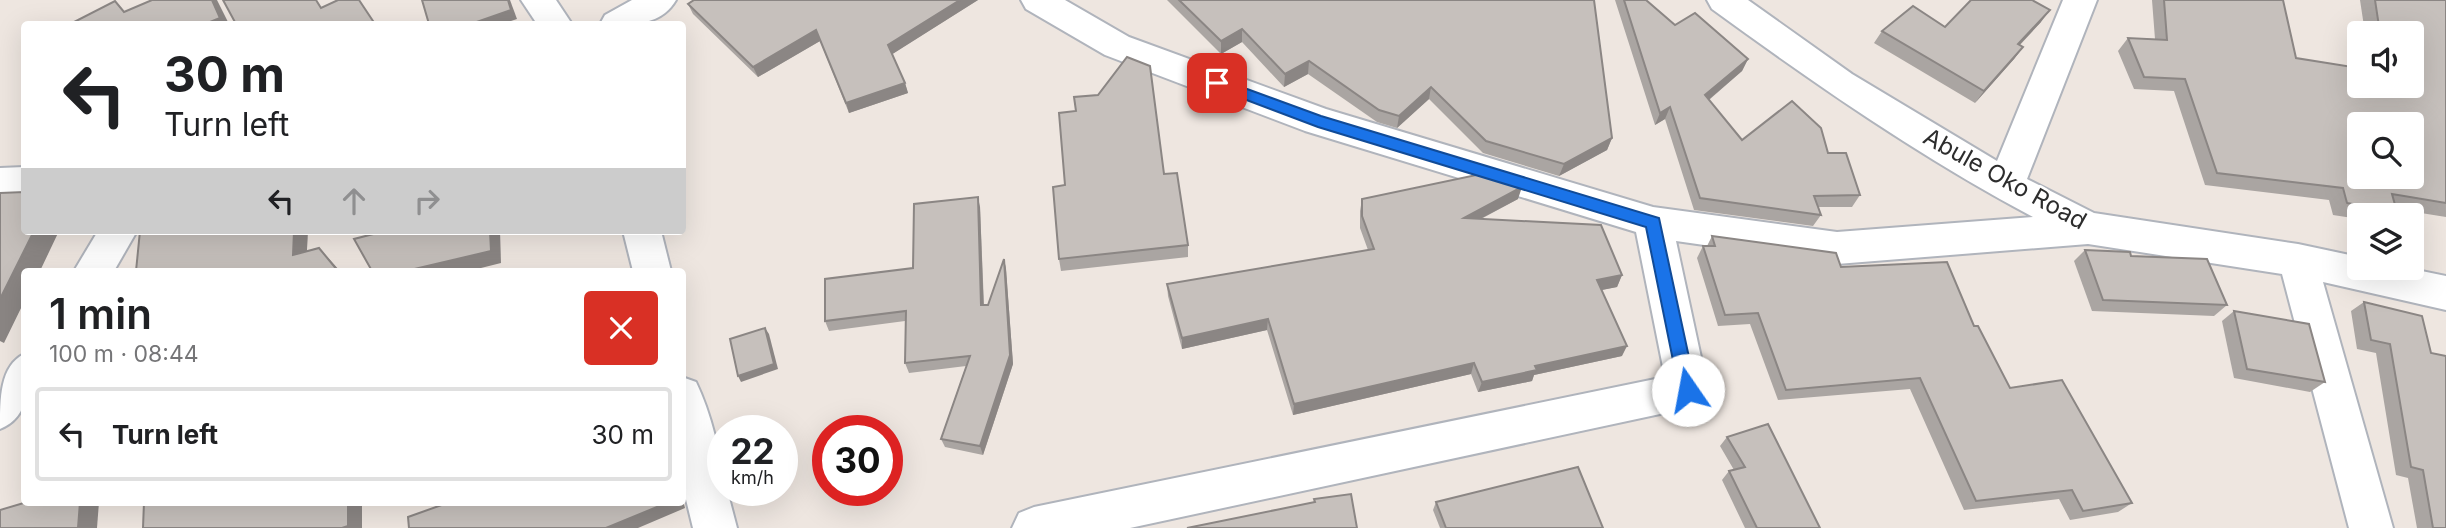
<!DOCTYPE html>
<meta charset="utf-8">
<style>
:root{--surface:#fff;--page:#f2f2f2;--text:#202124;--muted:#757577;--line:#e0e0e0}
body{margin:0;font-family:Inter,sans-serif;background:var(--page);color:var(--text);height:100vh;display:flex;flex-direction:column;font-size:26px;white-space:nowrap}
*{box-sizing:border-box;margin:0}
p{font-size:23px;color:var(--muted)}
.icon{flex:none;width:38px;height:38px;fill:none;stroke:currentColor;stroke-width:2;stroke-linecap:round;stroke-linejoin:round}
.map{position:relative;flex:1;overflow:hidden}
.details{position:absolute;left:21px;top:268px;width:665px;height:238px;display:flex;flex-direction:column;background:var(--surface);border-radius:7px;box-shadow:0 7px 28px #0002}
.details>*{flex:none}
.top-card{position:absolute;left:21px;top:21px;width:665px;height:214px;border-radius:7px;box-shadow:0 7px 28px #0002;background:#fff;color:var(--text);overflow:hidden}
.tools{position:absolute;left:2347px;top:21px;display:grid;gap:14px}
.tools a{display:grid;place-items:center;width:77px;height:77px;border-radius:7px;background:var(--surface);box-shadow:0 7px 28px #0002;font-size:35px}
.speed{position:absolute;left:707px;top:415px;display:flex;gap:14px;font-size:35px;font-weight:700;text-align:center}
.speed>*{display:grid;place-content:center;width:91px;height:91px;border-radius:50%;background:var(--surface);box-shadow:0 7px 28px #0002;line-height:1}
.speed small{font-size:18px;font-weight:400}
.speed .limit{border:10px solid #d22;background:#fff;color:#111}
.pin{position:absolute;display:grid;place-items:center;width:60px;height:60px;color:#fff;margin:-30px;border-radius:14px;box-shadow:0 4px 10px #0006}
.me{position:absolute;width:77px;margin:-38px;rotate:348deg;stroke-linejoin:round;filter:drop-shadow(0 0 5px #0008)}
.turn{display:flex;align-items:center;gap:24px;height:147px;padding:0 28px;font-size:32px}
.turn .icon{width:91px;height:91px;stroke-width:2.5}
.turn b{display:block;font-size:49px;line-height:60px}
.lanes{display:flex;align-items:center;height:66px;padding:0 28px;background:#0003;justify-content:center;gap:35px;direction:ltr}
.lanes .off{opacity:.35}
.round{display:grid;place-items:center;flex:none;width:74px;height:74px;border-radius:7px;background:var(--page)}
.overview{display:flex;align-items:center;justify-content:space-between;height:119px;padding:0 28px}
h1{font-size:42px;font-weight:600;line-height:52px}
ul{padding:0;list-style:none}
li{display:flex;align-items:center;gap:21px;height:94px;margin:0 14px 10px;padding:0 14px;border:4px solid var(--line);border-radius:7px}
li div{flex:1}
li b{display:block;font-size:26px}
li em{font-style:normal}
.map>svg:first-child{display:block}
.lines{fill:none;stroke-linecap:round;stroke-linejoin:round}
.street-casing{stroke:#b0b4bc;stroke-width:4}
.street{fill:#fff;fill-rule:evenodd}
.wall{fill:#aaa5a2}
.shaded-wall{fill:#8b8684}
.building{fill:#c6c0bc;stroke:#8b8684;stroke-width:2;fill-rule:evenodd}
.route{fill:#1a73e8;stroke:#114b97;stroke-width:2}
.labels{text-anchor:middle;stroke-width:5;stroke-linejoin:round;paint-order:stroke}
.street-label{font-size:24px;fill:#2d2d2d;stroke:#fff}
</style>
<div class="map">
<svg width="2446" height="528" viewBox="0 0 2446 528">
<rect width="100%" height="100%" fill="#eee6e0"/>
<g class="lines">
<defs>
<g id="street">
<path d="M521 0H556L572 24H537Z"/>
<path d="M632 0H676C660 28 628 24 600 24L605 15Z"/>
<path d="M1021 0H1065L1129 37 1326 109 1653 207 1837 232 2033 217C1920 157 1815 84 1712 9L1707 0H1748L1852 74 1997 161 2063 0H2097L2027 179 2094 213 2298 244 2359 257V268H2407L2446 276V310L2323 282 2393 528H2349L2282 274 2088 244 1837 264 1676 241 1708 390 1702 403 1688 408 1130 528H1012L1019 513 1034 507 1665 377 1636 232 1305 131 1105 55 1026 9Z"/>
<path d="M24 167V197L0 198V168Z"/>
<path d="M98 231H137L114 271H74Z"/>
<path d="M623 231H661L671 271H633Z"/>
<path d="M24 354C27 384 32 416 0 429 0 398 0 366 24 354Z"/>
<path d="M682 377 696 382C710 411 723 458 723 490H727L737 528H693L682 483Z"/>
</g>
</defs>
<use href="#street" class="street-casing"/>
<use href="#street" class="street"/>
</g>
<g class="wall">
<path d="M694 0H978L892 54 905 83 908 93 849 113 820 41 758 77 693 14 688 4Z"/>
<path d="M1167 0H1594L1612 138 1607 150 1559 176 1483 153 1429 99 1397 128 1377 122 1308 74 1284 87 1242 42 1221 54Z"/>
<path d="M1615 0H1646L1675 25 1748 59 1742 71 1709 100 1742 140 1828 153 1860 195 1852 207H1818L1821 215 1813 226 1694 210 1665 119 1655 125Z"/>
<path d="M2152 0H2283L2296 58 2412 86V33H2365L2360 0H2446V217L2396 209 2397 212 2393 215H2359V219L2333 215 2329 200 2205 185 2174 91 2134 89 2118 51 2128 38 2155 39Z"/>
<path d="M2041 22 2020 45 2023 47 2014 59 1975 103 1874 43 1882 31Z"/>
<path d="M1164 174 1188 245V257L1061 271 1059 259Z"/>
<path d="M1362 199H1518L1481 219 1622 275 1617 287 1601 290 1622 356 1534 375 1532 381 1478 392 1471 374 1293 415 1267 330 1182 349 1168 296 1167 284 1368 250 1360 228V211Z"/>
<path d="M980 207 984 305H988L1004 259 1006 269 1013 364 983 455 945 447 941 439 966 366 909 373 905 363V321L829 331 825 321 913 268Z"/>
<path d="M1712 236 1841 267 1974 326 2010 388 2132 503 2118 512 2070 520 2059 499 1964 510 1910 389 1778 400 1750 324 1718 326 1697 258 1703 246H1707Z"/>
<path d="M2085 250 2227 305 2214 316 2092 311 2074 261Z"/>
<path d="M2364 302 2431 353 2446 528H2417L2408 478 2396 475 2376 353 2357 349 2351 311Z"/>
<path d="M2234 311 2325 382 2310 392 2234 378 2222 321Z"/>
<path d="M1727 437 1820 528H1745L1722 480 1729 471 1734 470 1720 446Z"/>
<path d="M1436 502 1603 528H1440L1433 510Z"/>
</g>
<g class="shaded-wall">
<path d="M212 0H217L229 24H205Z"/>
<path d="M508 0H510L517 19 502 24H471Z"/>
<path d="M960 0H978L891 55 888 45Z"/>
<path d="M2050 10 2041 22 2009 56 2018 44Z"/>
<path d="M1242 29V42L1221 54V41Z"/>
<path d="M816 30 820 41 758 77 753 67Z"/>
<path d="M2023 47 2014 59 1975 103 1984 91Z"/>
<path d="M1748 59 1742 71 1699 108 1705 95Z"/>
<path d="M1309 61 1308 74 1284 87 1285 74Z"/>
<path d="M905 83 908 93 849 113 846 103Z"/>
<path d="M1431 87 1429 99 1397 128 1399 116Z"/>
<path d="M1670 107 1665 119 1655 125 1660 113Z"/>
<path d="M1612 138 1607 150 1559 176 1564 164Z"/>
<path d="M1522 187 1518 199 1461 229 1464 218Z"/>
<path d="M978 197 980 207 984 315 981 305Z"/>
<path d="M34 231H59L40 271H24V302L4 343 0 341V299Z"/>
<path d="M294 231H307L308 232 306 267 293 255Z"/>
<path d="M490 231H500L501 263 469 271H406Z"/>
<path d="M319 248 331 261 340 271H338Z"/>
<path d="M1004 259 1006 269 1013 364 983 455 980 446Z"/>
<path d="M1622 275 1617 287 1592 292 1597 280Z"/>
<path d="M1268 319 1267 330 1182 349V338Z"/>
<path d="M765 328 769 334 778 369 741 382 738 376Z"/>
<path d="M1627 346 1622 356 1534 375 1532 381 1478 392 1482 382 1535 366Z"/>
<path d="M1474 363 1471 374 1293 415 1294 404Z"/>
<path d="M682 496 685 508 638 528H606L669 502H682Z"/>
<path d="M80 502H99L97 528H78Z"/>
<path d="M348 502H362V528H342Z"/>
</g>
<g class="building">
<path d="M152 0H212L220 18 205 24H73L72 23 115 1 124 12Z"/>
<path d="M223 0H316L321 8 338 0H359L375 24H236Z"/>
<path d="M422 0H508L511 10 471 24H429Z"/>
<path d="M694 0H960L888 45 905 83 846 103 816 30 753 67 688 4Z"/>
<path d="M1179 0H1594L1612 138 1564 164 1486 141 1431 87 1399 116 1379 110 1309 61 1285 74 1242 29 1221 41Z"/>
<path d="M1624 0H1646L1675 25 1695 13 1748 59 1705 95 1742 140 1792 101 1821 128 1828 153H1846L1860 195 1814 196 1821 215 1700 198 1670 107 1660 113Z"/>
<path d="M1971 0H2032L2050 10 2018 44 2023 47 1984 91 1882 31 1913 6 1945 27Z"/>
<path d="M2164 0H2283L2296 58 2359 68V86H2412V33H2380L2375 0H2446V203L2392 194 2397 212 2347 203 2343 188 2217 173 2185 79 2144 77 2128 38 2167 40ZM2359 124H2412V177H2359Z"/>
<path d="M1127 57 1150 66 1164 174 1177 173 1188 245 1059 259 1053 187 1065 185 1059 113 1076 111 1074 97 1098 95Z"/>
<path d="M1481 174 1522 187 1464 218 1601 225 1622 275 1597 280 1627 346 1535 366 1537 370 1482 382 1474 363 1294 404 1268 319 1182 338 1167 284 1374 249 1362 216V199Z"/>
<path d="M24 192V231H34L0 299V193Z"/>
<path d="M978 197 981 305H988L1004 259 1010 355 980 446 941 439 970 356 905 363 906 311 825 321V279L913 268 914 204Z"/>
<path d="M140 231H294L293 255 319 248 338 271H136Z"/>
<path d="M385 231H490L491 251 406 271H372L354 239Z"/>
<path d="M1712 236 1836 253 1841 267 1947 262 1974 326H1978L2010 388 2062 380 2132 503 2083 511 2072 490 1976 501 1920 378 1786 390 1758 313 1725 315 1703 246H1715Z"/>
<path d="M2085 250 2130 252 2131 256 2207 259 2227 305 2103 300Z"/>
<path d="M2364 302 2422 316 2431 353 2446 356V528H2433L2423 470 2411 467 2390 344 2371 340Z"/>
<path d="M2234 311 2309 324 2325 382 2247 369Z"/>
<path d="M765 328 774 364 738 376 730 339Z"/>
<path d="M1768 424 1820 528H1757L1729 471 1745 467 1727 437Z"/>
<path d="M1578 467 1603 528H1446L1436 502Z"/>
<path d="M1351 494 1357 528H1187L1315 502 1314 499Z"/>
<path d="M27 502H80L78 528H0V510Z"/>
<path d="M144 502H348V526L342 528H143Z"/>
<path d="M450 502H669L606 528H409L408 517Z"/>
</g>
<path class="route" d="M1217 78 1321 116 1659 218 1696 390 1694 395 1688 397 1682 395 1679 390 1646 227 1318 127 1212 87 1210 83 1212 79Z"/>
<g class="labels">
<g class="street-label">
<text transform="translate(2005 179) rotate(29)" y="8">Abule Oko Road</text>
</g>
</g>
</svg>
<div class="tools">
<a><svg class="icon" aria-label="sound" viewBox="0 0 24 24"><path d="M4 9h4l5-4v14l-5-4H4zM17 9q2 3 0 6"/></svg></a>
<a><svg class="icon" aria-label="search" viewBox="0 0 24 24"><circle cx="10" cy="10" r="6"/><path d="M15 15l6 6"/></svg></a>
<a><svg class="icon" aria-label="layers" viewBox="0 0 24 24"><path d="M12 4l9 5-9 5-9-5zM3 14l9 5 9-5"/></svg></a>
</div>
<div class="speed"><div>22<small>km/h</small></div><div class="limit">30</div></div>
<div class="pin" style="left:1217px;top:83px;background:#d93025"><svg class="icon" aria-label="arrive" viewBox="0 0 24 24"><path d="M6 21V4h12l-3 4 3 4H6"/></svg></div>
<svg class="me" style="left:1688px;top:390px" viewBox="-20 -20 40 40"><circle r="19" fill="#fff"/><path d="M0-13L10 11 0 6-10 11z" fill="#1a73e8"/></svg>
<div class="top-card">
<div class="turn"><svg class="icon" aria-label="left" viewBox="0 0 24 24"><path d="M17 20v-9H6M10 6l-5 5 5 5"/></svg><div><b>30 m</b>Turn left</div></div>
<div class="lanes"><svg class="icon" aria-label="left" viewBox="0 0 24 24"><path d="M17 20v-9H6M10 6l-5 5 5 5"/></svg><svg class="icon off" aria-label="ahead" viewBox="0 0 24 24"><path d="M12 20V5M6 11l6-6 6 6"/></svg><svg class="icon off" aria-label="right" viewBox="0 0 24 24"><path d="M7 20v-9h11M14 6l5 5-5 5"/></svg></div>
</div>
<section class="details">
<div class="overview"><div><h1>1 min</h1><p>100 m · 08:44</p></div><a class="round" style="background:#d93025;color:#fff"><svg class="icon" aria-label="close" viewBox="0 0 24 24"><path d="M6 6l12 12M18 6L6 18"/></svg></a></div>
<ul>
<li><svg class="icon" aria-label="left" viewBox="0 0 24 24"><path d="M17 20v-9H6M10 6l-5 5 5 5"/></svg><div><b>Turn left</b></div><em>30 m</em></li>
</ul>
</section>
</div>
